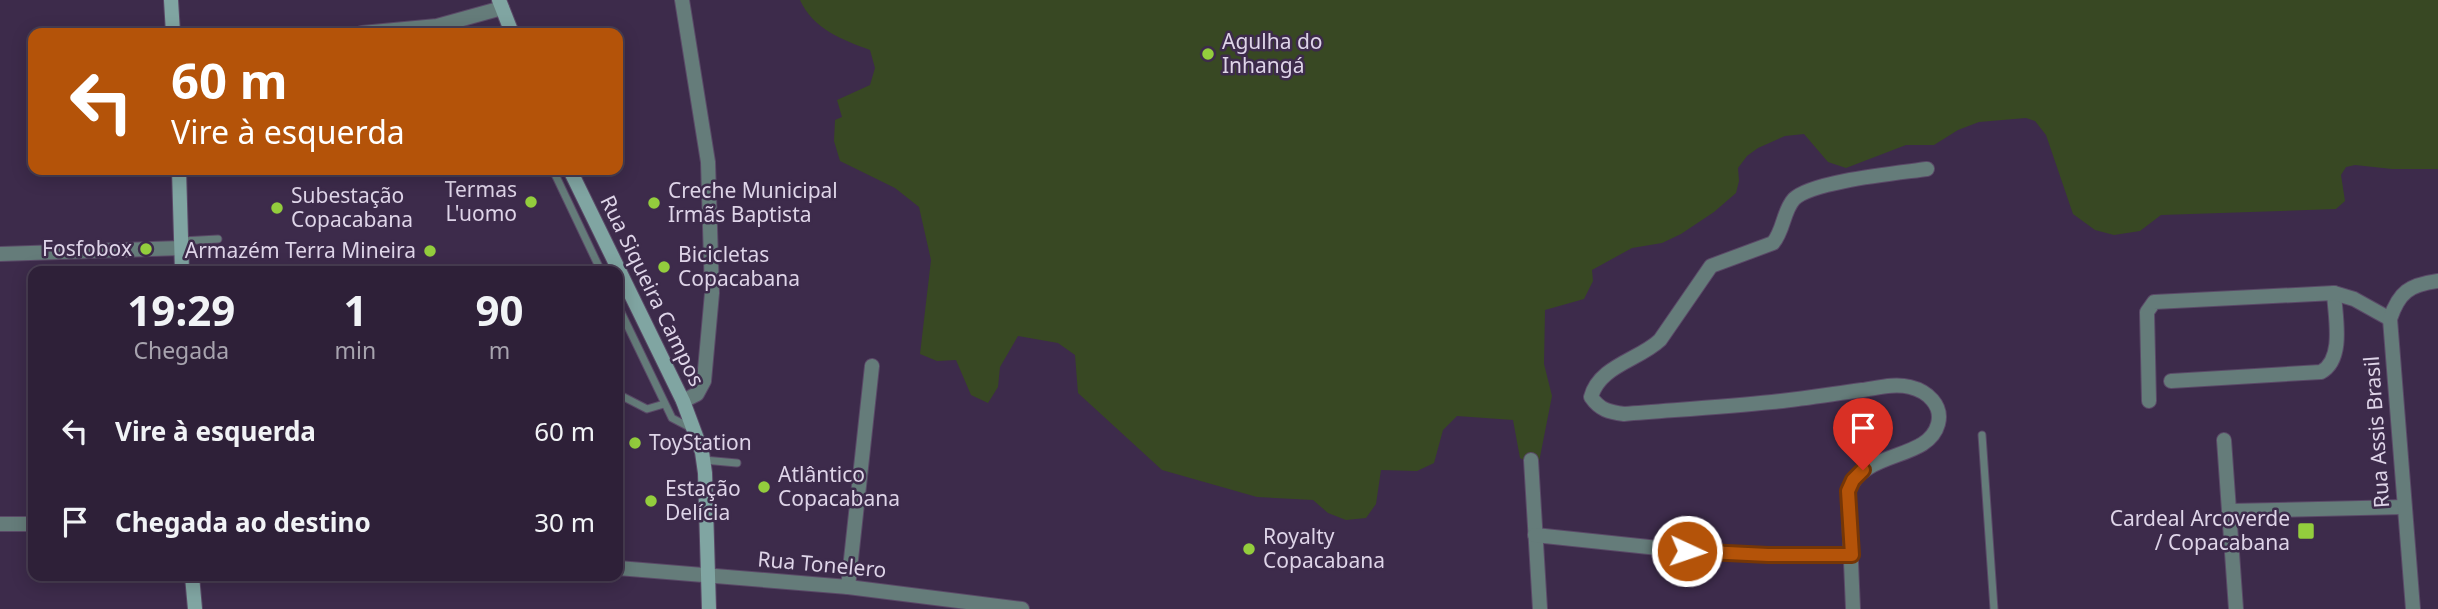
<!DOCTYPE html>
<html lang="pt">
<meta charset="utf-8">
<style>
:root{--surface:#2e2038;--page:#3a2d43;--text:#f1f3f6;--muted:#a7a3ae;--line:#493e53}
body{margin:0;font-family:"Noto Sans",sans-serif;background:var(--page);color:var(--text);height:100vh;display:flex;flex-direction:column;font-size:26px;white-space:nowrap}
*{box-sizing:border-box;margin:0}
p{font-size:23px;color:var(--muted)}
.icon{flex:none;width:38px;height:38px;fill:none;stroke:currentColor;stroke-width:2;stroke-linecap:round;stroke-linejoin:round}
.map{position:relative;flex:1;overflow:hidden}
.sheet{position:absolute;left:28px;top:266px;width:595px;height:315px;display:flex;flex-direction:column;background:var(--surface);border-radius:14px;box-shadow:0 4px 18px #0003,0 0 0 2px var(--line)}
.sheet>*{flex:none}
.hud{position:absolute;left:28px;top:28px;width:595px;height:147px;border-radius:14px;box-shadow:0 4px 18px #0003,0 0 0 2px var(--line);background:#b45309;color:#fff;overflow:hidden}
.pin{position:absolute;display:grid;place-items:center;width:60px;height:60px;color:#fff;margin:-72px -30px;border-radius:50% 50% 50% 0;rotate:-45deg;box-shadow:0 0 7px #0007}
.pin .icon{rotate:45deg}
.me{position:absolute;width:77px;margin:-38px;rotate:93deg;stroke-linejoin:round;filter:drop-shadow(0 0 5px #0008)}
.turn{display:flex;align-items:center;gap:24px;height:147px;padding:0 28px;font-size:32px}
.turn .icon{width:91px;height:91px;stroke-width:2.5}
.turn b{display:block;font-size:49px;line-height:60px}
.eta{display:flex;justify-content:space-evenly;align-items:center;height:119px;text-align:center}
.eta b{font-size:42px;font-weight:700;line-height:49px}
ul{padding:0;list-style:none}
li{display:flex;align-items:center;gap:21px;height:91px;padding:0 28px}
li div{flex:1}
li b{display:block;font-size:26px}
li em{font-style:normal}
.map>svg:first-child{display:block}
.green{fill:#384823}
.lines{fill:none;stroke-linecap:round;stroke-linejoin:round}
.service-casing{stroke:#5a4967;stroke-width:9}
.minor-casing{stroke:#5a4967;stroke-width:16}
.tertiary-casing{stroke:#5a4967;stroke-width:16}
.secondary-casing{stroke:#5a4967;stroke-width:16}
.service{stroke:#657c7a;stroke-width:7}
.minor{stroke:#657c7a;stroke-width:14}
.tertiary{stroke:#657c7a;stroke-width:14}
.secondary{stroke:#80a5a2;stroke-width:14}
.route-casing{stroke:#753606;stroke-width:18}
.route{stroke:#b45309;stroke-width:12}
.poi-dot{fill:#93cd3d;stroke:#3d2b4b;stroke-width:2.5}
.labels{text-anchor:middle;stroke-width:5;stroke-linejoin:round;paint-order:stroke}
.poi-label{font-size:21px;fill:#ded4e8;stroke:#3d2b4b;text-anchor:start}
.street-label{font-size:21px;fill:#ded4e8;stroke:#3d2b4b}
</style>
<div class="map">
<svg width="2438" height="609" viewBox="0 0 2438 609">
<rect width="100%" height="100%" fill="#3d2b4b"/>
<path class="green" d="M800 0H2438V169H2392L2355 165 2346 167 2341 175 2345 201 2336 209 2161 215 2140 231 2114 235 2095 230 2073 214 2046 135 2035 121 2026 118 1979 122 1958 130 1934 145H1906L1846 168 1828 162 1804 134 1785 136 1758 148 1747 156 1738 168 1739 181 1736 193 1714 212 1681 234 1662 243 1632 248 1592 270 1593 281 1584 299 1545 310 1544 364 1552 396 1538 467 1520 458 1513 420 1457 416 1443 430 1434 463 1417 471 1381 470 1376 504 1366 518 1346 520 1328 513 1313 500 1257 497 1162 470 1078 393 1075 355 1058 343 1018 336 1000 367 998 387 988 403 971 395 956 360 937 361 920 354 931 260 919 207 895 188 840 161 834 141 835 120 842 117 837 100 870 85 875 68 870 50C843 40 813 29 800 0Z"/>
<g class="lines">
<defs>
<g id="service">
<path d="M553 170 601 271"/>
<path d="M182 241 218 239"/>
<path d="M618 306 672 418 691 428"/>
<path d="M618 394 647 409 664 404"/>
<path d="M1982 435 1994 609"/>
<path d="M704 460 737 463"/>
</g>
<g id="minor">
<path d="M682 0 708 162 712 293 704 381 697 394 683 401"/>
<path d="M362 33 437 26 502 8"/>
<path d="M0 254 182 248"/>
<path d="M2171 381 2321 372C2345 359 2335 316 2334 293"/>
<path d="M2149 401 2147 312 2154 302 2334 293 2354 299 2390 319"/>
<path d="M2224 440 2236 609"/>
<path d="M1531 460 1540 609"/>
<path d="M2229 511 2404 507"/>
<path d="M1535 535 1687 551 1768 555H1852"/>
<path d="M848 587 872 366"/>
<path d="M1853 609 1848 491C1865 449 1928 461 1938 424 1943 405 1927 391 1910 387 1894 383 1877 388 1862 390 1832 394 1802 399 1772 402 1723 407 1673 410 1624 414 1609 412 1600 410 1591 397 1599 366 1639 360 1660 340L1711 266 1773 243C1784 230 1783 211 1794 199 1812 181 1899 173 1927 169"/>
<path d="M2413 609 2390 319C2399 292 2409 285 2438 281"/>
</g>
<g id="tertiary">
<path d="M0 524H33"/>
<path d="M618 568 848 587 1022 609"/>
</g>
<g id="secondary">
<path d="M171 0 173 33"/>
<path d="M499 0 512 33"/>
<path d="M179 170 182 271"/>
<path d="M570 170 683 401 702 452 705 473 709 609"/>
<path d="M192 576 195 609"/>
</g>
</defs>
<use href="#service" class="service-casing"/>
<use href="#minor" class="minor-casing"/>
<use href="#tertiary" class="tertiary-casing"/>
<use href="#secondary" class="secondary-casing"/>
<use href="#service" class="service"/>
<use href="#minor" class="minor"/>
<use href="#tertiary" class="tertiary"/>
<use href="#secondary" class="secondary"/>
</g>
<g class="lines">
<defs>
<path id="route" d="M1687 551 1768 555H1852L1848 491 1853 480 1863 470"/>
</defs>
<use href="#route" class="route-casing"/>
<use href="#route" class="route"/>
</g>
<g class="poi-dot">
<circle cx="1208" cy="54" r="7"/>
<circle cx="531" cy="202" r="7"/>
<circle cx="654" cy="203" r="7"/>
<circle cx="277" cy="208" r="7"/>
<circle cx="146" cy="249" r="7"/>
<circle cx="430" cy="251" r="7"/>
<circle cx="664" cy="267" r="7"/>
<circle cx="635" cy="443" r="7"/>
<circle cx="764" cy="487" r="7"/>
<circle cx="651" cy="501" r="7"/>
<rect x="2297" y="522" width="18" height="18" rx="3.5"/>
<circle cx="1249" cy="549" r="7"/>
</g>
<g class="labels">
<g class="poi-label">
<text x="1222" y="49">Agulha do<tspan x="1222" dy="24">Inhangá</tspan></text>
<text x="517" y="197" text-anchor="end">Termas<tspan x="517" dy="24">L'uomo</tspan></text>
<text x="668" y="198">Creche Municipal<tspan x="668" dy="24">Irmãs Baptista</tspan></text>
<text x="291" y="203">Subestação<tspan x="291" dy="24">Copacabana</tspan></text>
<text x="132" y="256" text-anchor="end">Fosfobox</text>
<text x="416" y="258" text-anchor="end">Armazém Terra Mineira</text>
<text x="678" y="262">Bicicletas<tspan x="678" dy="24">Copacabana</tspan></text>
<text x="649" y="450">ToyStation</text>
<text x="778" y="482">Atlântico<tspan x="778" dy="24">Copacabana</tspan></text>
<text x="665" y="496">Estação<tspan x="665" dy="24">Delícia</tspan></text>
<text x="2290" y="526" text-anchor="end">Cardeal Arcoverde<tspan x="2290" dy="24">/ Copacabana</tspan></text>
<text x="1263" y="544">Royalty<tspan x="1263" dy="24">Copacabana</tspan></text>
</g>
<g class="street-label">
<text transform="translate(652 291) rotate(64)" y="7">Rua Siqueira Campos</text>
<text transform="translate(2377 432) rotate(-94)" y="7">Rua Assis Brasil</text>
<text transform="translate(822 565) rotate(5)" y="7">Rua Tonelero</text>
</g>
</g>
</svg>
<div class="pin" style="left:1863px;top:470px;background:#d93025"><svg class="icon" aria-label="arrive" viewBox="0 0 24 24"><path d="M6 21V4h12l-3 4 3 4H6"/></svg></div>
<svg class="me" style="left:1687px;top:551px" viewBox="-20 -20 40 40"><circle r="17" fill="#b45309" stroke="#fff" stroke-width="3"/><path d="M0-11L8 9 0 5-8 9z" fill="#fff"/></svg>
<div class="hud">
<div class="turn"><svg class="icon" aria-label="left" viewBox="0 0 24 24"><path d="M17 20v-9H6M10 6l-5 5 5 5"/></svg><div><b>60 m</b>Vire à esquerda</div></div>
</div>
<section class="sheet">
<div class="eta">
<div><b>19:29</b><p>Chegada</p></div>
<div><b>1</b><p>min</p></div>
<div><b>90</b><p>m</p></div>
</div>
<ul>
<li><svg class="icon" aria-label="left" viewBox="0 0 24 24"><path d="M17 20v-9H6M10 6l-5 5 5 5"/></svg><div><b>Vire à esquerda</b></div><em>60 m</em></li>
<li><svg class="icon" aria-label="arrive" viewBox="0 0 24 24"><path d="M6 21V4h12l-3 4 3 4H6"/></svg><div><b>Chegada ao destino</b></div><em>30 m</em></li>
</ul>
</section>
</div>
